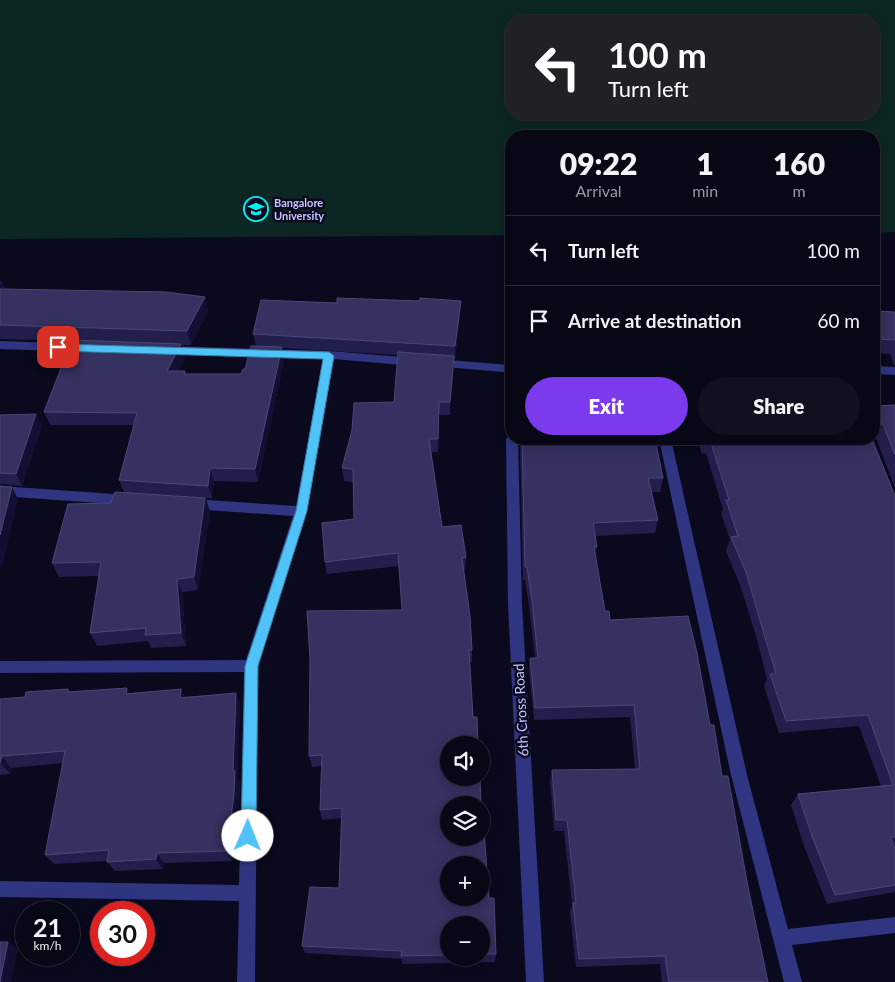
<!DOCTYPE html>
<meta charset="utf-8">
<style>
:root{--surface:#080716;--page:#11101f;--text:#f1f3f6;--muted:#9899a1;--line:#292835;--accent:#7c3aed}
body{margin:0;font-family:Lato,sans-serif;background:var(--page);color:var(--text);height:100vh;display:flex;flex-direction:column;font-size:19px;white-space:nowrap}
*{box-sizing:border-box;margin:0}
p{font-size:16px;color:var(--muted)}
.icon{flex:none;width:28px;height:28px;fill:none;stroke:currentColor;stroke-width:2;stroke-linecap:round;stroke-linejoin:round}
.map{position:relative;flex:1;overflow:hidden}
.drawer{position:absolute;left:505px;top:130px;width:375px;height:315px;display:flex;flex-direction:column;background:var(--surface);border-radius:20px;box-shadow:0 2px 12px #0003,0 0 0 1px var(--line)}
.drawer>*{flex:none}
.banner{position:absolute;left:505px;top:15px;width:375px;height:105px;border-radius:20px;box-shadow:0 2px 12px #0003,0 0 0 1px var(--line);background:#202124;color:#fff;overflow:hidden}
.fabs{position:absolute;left:440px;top:736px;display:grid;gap:10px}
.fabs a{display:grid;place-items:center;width:50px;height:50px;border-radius:50%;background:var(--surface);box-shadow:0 2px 12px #0003,0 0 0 1px var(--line);font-size:25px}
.speed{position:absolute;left:15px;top:901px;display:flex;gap:10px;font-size:25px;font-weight:700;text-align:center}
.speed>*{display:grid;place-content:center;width:65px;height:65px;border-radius:50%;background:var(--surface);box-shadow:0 2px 12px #0003,0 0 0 1px var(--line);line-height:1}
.speed small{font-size:12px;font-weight:400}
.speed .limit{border:8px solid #d22;background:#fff;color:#111}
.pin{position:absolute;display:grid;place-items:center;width:42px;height:42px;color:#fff;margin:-21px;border-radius:10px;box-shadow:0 2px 8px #0006}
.me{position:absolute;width:55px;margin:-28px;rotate:1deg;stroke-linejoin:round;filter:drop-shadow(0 0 4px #0008)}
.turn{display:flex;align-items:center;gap:18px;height:105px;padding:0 20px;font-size:22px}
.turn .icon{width:65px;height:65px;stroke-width:2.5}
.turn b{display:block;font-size:35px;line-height:42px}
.eta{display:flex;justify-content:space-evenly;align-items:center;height:85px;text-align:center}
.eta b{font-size:30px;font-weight:800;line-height:35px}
.button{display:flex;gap:10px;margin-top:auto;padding:10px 20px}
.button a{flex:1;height:58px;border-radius:30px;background:var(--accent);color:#fff;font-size:20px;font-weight:800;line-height:58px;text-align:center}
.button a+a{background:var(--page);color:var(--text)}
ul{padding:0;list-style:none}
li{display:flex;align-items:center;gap:15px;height:70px;padding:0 20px;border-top:1px solid var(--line)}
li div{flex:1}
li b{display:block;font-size:19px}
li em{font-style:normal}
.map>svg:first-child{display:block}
.green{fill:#0c2723;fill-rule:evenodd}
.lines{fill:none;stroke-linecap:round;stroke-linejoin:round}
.street{fill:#2f3581;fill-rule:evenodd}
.wall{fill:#231f4d;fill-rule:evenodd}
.shaded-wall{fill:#120f32}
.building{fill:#353160;stroke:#4b4879;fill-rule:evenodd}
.route{fill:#4fc3f7;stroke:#337fa1}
.labels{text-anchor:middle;stroke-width:5;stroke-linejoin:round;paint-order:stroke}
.far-poi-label{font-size:11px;font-weight:bold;fill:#c5c5ff;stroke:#0a091d;text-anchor:start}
.street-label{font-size:14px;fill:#c5c5ff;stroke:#0a091d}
</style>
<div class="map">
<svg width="895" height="982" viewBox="0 0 895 982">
<rect width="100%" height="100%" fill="#0a091d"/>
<path class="green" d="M0 0H895V232L874 233V136H511V235L0 239ZM511 21H874V114H511Z"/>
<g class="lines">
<g class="street">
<path d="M0 341 87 344 93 348 87 352 0 349Z"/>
<path d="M167 346 329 351 414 358 420 362 414 366 334 359 307 511 258 666 255 982H237L239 901 0 897V881L239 885 244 672 0 673V661L246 660 293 516 192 509 188 508 186 504 188 500 192 499 296 506 323 359 167 354 161 350Z"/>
<path d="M436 359 511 365V416L507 415 505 412 504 372 432 366 430 363 432 360Z"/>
<path d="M874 366 895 367V375L874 374Z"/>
<path d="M511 435V439H518L522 604 544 982H526L508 604 506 439Z"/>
<path d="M659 439H671L747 775 788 929 895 917V933L792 945 802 982H784L731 775Z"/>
<path d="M0 486 129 495 133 497 135 500 133 503 129 505 0 496Z"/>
</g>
</g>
<g class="wall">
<path d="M0 280 6 289 205 297 208 311 191 345H182L185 357 178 371H185L186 374H241L245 369 256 346 253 334 460 314 455 359H454L450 415H439L438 452H431L442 527 466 557 465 570H464L472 650V662H470L473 717 482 830 489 898 496 954 495 962 402 964V959L305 953 302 946 339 888 341 818 322 820 320 810 321 766 312 767 309 756 402 610 399 566 327 574 325 562 354 519 353 482 344 481 342 468 394 402 398 355 282 348 284 360 258 482 214 481 212 498H206L210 511 198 590 182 592 186 646 151 648 148 641 97 646 90 633 99 576 59 577 52 563 111 503 124 492 119 480 134 425H50L44 412 72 341 0 339ZM449 925H481V958H449Z"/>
<path d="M874 311 895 312V366L894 365 890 354 874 353Z"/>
<path d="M895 405V488L876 438H874V406Z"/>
<path d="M0 415 42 426 22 486 0 484Z"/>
<path d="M520 439H655L663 478 660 492H652L658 520 655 533 595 536 597 547 595 553 605 611 610 620 710 725 748 887 768 982H662L660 964 576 967 570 912 572 905 564 831H554L550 781 552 770 635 769 630 717 534 720 529 670 530 658H535L530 613 525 580H523Z"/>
<path d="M697 439H872L895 496V846H894L895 849V892L827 904 804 846 791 805 798 794 881 786 859 726 779 733 764 686 767 679 757 639 740 585 726 551 730 539 721 514 723 509 706 453 702 454Z"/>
<path d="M68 689 70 692 130 693 181 689 185 697 236 693 240 705 237 777 240 782 239 805 232 861 164 863 163 869 115 871 107 862V861L54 864 45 855 63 763 11 768 10 774 0 775V699L25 697Z"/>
</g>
<g class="shaded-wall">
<path d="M2 280 8 294 0 293V285Z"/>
<path d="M205 297 208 311 191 345 187 331Z"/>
<path d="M461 301 460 314 455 359V346Z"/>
<path d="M181 344 185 357 171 384 167 371Z"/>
<path d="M282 347 284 360 258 482 255 469Z"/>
<path d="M454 356V370L450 415V402Z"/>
<path d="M439 402V415L438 452V439Z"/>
<path d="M36 414 42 426 22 486 16 474Z"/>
<path d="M210 468 214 481 212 498 208 486Z"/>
<path d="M12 487 18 499 2 568 0 566V535Z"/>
<path d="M205 498 210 511 198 590 194 577Z"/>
<path d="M177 579 182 592 186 646 181 633Z"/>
<path d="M127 688 134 700 126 694Z"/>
<path d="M181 689 186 701 180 698Z"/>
<path d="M236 693 240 705 237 777 240 782 239 805 232 861 227 851 233 771Z"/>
<path d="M2 756 11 768 10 774 1 763Z"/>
<path d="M157 853 164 863 163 869 156 859Z"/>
<path d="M8 942 18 949 11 982H0Z"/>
</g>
<g class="building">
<path d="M0 289 166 292 205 297 187 331 0 325Z"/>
<path d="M337 298 420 301V298L461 301 455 346 253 334 261 300 337 303Z"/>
<path d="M874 311 895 312V340L874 339Z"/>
<path d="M72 340 181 344 167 371H185L184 374H241L243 369H245L251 346 282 347 255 469 210 468 208 486 119 480 137 413 44 412Z"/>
<path d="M398 352 454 356 450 402H439L438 439H429L442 527 461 525 466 557 462 558 470 616 472 650H469L473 717H477L478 745H449V778H480L481 805H449V838H481V811L482 830H484L489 898H494L496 954H481V925H449V955L401 956 402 951 302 946 310 887 339 888 342 808 320 810 322 755 309 756 310 659 307 611 402 610 398 553 325 562 322 523 354 519 353 469 342 468 352 430 354 403 394 402ZM449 865H481V898H449Z"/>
<path d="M895 405V455L883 424H874V406Z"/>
<path d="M36 414 16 474 0 473V415Z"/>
<path d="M522 439H655L663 478H648L658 520 593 523 597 547H594L605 611H609L610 620 688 616 697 653 710 725H714L722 776H728L748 887 768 982H669L665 956 579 959 573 903H576L567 820H556L552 770 640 769 634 705 535 708 530 658H538L532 600 527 567H525Z"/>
<path d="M705 439H872L895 496V837H890L895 849V885L835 895 812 836 798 794 893 785 868 715 786 721 770 674H776L762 627 746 572 731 537 738 536 726 500H729L710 440H706Z"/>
<path d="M0 486 12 487 0 535Z"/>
<path d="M115 492 205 498 194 577 177 579 181 633 145 635 146 628 90 633 101 562 52 563 68 504 111 503Z"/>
<path d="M127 688 126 694 181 689 180 698 236 693 233 771H235L234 794 227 851 157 853 156 859 107 862 109 850 45 855 65 751 2 756 0 763V699L25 697 26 692 68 689V692Z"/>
<path d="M0 942H8L0 982Z"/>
</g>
<path class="route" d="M58 344 329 352 334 356 307 511 258 666 256 836 253 841 248 844 243 841 241 836 245 666 296 511 323 359 58 351 53 347Z"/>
<defs>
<symbol id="university-ring" viewBox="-11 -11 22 22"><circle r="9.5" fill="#0a091d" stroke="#00f0ee" stroke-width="1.5"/><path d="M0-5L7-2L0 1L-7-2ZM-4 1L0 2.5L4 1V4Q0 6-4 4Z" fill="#00f0ee"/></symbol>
</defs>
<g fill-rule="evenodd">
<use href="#university-ring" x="242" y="195" width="28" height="28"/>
</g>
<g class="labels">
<g class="far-poi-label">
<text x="274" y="207">Bangalore<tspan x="274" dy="13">University</tspan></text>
</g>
<g class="street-label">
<text transform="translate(521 710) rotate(-93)" y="5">6th Cross Road</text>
</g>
</g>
</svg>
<div class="fabs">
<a><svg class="icon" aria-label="sound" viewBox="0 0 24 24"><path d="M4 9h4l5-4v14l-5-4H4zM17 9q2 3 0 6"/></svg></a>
<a><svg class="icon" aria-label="layers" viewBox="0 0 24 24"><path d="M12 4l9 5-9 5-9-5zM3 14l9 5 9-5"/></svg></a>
<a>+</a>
<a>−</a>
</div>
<div class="speed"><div>21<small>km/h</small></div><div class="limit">30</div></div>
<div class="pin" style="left:58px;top:347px;background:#d93025"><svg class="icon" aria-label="arrive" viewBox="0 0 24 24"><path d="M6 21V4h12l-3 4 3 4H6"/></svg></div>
<svg class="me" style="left:248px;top:836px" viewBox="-20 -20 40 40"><circle r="19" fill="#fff"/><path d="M0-13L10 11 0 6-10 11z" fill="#4fc3f7"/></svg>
<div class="banner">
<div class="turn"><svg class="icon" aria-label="left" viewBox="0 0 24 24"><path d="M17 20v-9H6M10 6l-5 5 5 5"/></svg><div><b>100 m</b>Turn left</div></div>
</div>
<section class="drawer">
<div class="eta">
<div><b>09:22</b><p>Arrival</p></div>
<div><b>1</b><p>min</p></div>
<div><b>160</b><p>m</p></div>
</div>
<ul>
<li><svg class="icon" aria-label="left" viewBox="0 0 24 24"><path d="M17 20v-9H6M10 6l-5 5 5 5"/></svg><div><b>Turn left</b></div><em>100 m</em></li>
<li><svg class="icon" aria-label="arrive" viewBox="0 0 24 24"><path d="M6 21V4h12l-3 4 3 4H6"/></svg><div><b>Arrive at destination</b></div><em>60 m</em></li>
</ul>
<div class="button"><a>Exit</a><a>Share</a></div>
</section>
</div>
